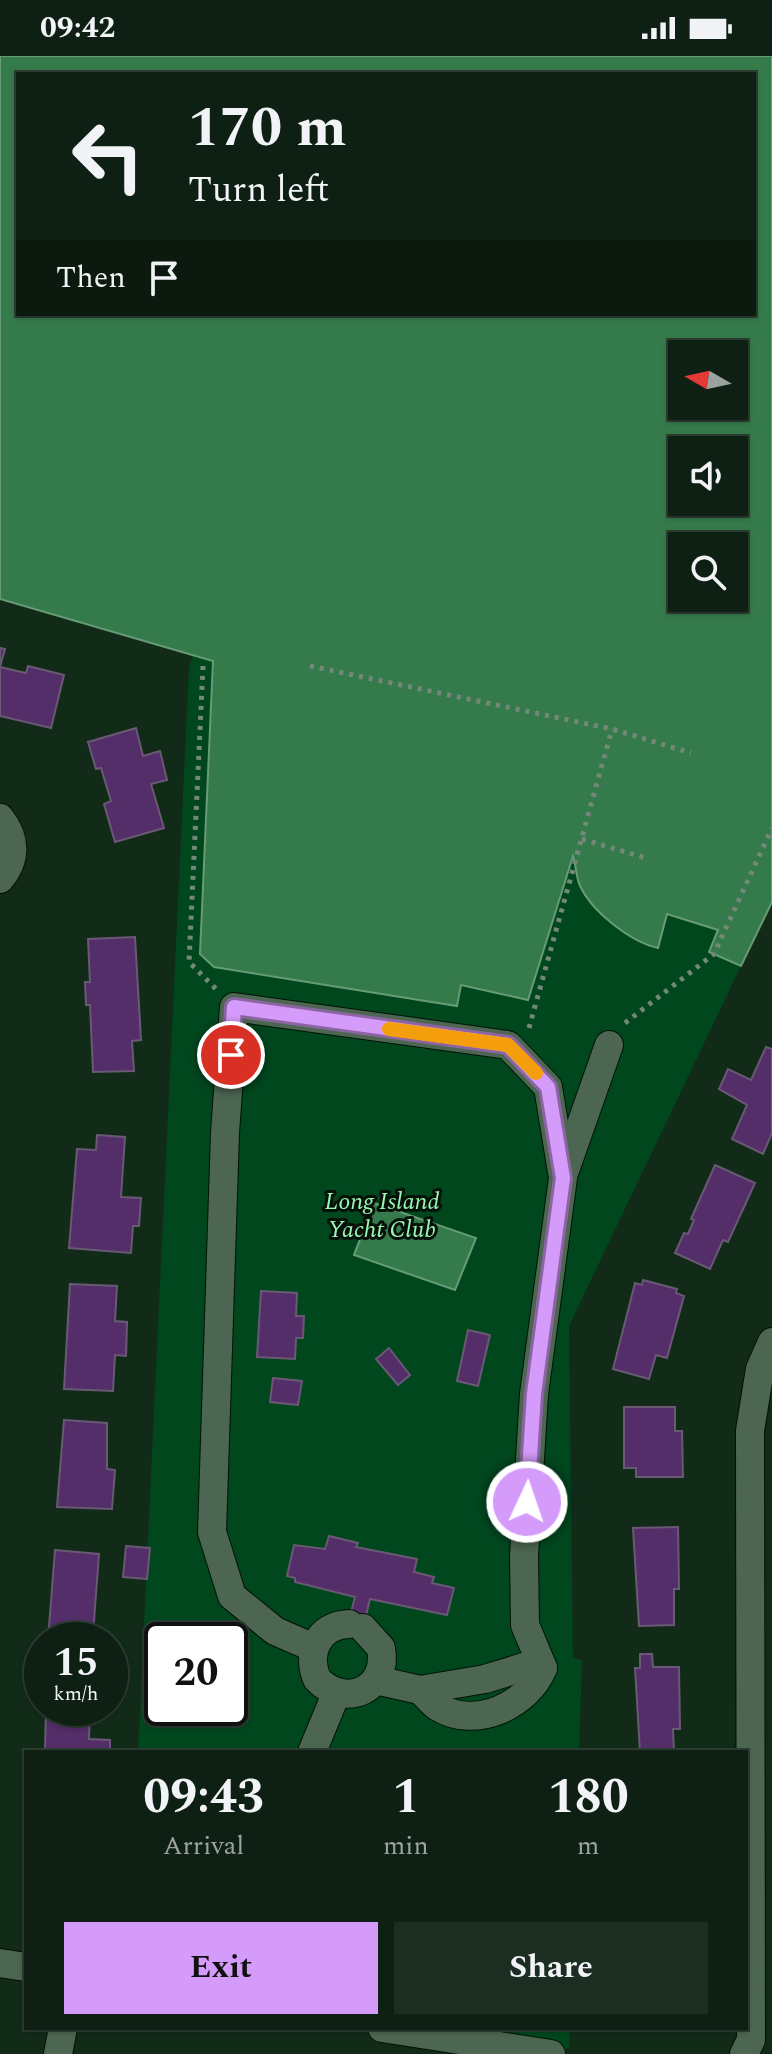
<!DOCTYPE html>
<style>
:root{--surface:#0e2013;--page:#1c2d21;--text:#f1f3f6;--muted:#9ba3a0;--line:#2e3e33;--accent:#d59bfa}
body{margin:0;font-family:Spectral,serif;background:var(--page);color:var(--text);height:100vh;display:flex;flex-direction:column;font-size:30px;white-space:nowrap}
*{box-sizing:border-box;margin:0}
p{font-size:26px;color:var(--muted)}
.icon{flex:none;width:44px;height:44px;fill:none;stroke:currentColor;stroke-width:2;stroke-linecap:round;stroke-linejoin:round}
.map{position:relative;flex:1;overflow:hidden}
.sheet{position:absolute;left:24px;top:1694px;width:724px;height:280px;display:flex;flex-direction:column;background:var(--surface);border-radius:0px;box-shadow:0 2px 6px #0004,0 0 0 2px var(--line)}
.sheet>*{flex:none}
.top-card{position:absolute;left:16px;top:16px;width:740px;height:244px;border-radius:0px;box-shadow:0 2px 6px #0004,0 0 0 2px var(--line);background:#0e2013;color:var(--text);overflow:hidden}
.needle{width:52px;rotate:279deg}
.tools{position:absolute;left:668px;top:284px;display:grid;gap:16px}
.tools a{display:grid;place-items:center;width:80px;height:80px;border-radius:0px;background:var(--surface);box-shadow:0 2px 6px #0004,0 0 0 2px var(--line);font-size:40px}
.speed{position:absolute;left:24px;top:1566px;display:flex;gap:16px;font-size:40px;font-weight:700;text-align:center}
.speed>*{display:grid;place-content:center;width:104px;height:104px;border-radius:50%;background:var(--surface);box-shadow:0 2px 6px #0004,0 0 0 2px var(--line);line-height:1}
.speed small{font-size:20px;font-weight:400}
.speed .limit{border:4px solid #111;border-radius:12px;background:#fff;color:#111}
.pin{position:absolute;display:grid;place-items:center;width:68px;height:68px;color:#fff;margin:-34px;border:4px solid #fff;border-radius:50%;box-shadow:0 2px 8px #0007}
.me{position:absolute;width:88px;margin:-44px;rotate:3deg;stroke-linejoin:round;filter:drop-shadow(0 0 6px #0008)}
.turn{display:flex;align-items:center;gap:28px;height:168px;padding:0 40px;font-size:36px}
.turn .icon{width:104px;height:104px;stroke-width:2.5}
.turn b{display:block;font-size:56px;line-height:68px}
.then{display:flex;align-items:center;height:76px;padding:0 40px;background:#0003;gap:16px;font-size:30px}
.eta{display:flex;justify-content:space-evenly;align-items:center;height:136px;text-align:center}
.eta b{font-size:48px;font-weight:700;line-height:56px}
.primary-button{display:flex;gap:16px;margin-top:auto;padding:16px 40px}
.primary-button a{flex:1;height:92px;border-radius:0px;background:var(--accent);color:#111;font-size:32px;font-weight:700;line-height:92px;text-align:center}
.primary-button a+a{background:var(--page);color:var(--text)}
.status{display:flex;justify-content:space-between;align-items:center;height:56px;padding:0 40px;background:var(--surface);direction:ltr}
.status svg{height:22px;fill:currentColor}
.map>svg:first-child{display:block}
.green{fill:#00471e;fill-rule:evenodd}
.water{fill:#357a4a;stroke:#669b76;stroke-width:2;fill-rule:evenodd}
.building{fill:#532e68;stroke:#695974;stroke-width:2}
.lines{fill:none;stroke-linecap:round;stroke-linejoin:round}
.minor-casing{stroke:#001304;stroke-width:30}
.path{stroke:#748879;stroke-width:5;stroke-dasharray:4 6;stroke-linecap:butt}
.minor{stroke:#4c6652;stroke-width:28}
.route-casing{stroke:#8a65a2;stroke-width:20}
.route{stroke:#d59bfa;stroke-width:14}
.slow{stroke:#f59e0b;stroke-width:14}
.labels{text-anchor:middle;stroke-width:6;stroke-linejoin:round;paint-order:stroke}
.park-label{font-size:24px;font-style:italic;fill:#98f7b1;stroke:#061009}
</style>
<div class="status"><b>09:42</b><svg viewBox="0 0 49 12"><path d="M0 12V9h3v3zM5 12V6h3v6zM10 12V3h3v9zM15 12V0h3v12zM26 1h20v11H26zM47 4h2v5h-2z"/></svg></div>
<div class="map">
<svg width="772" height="1998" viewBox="0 0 772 1998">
<rect width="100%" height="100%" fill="#122b19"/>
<g class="green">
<path d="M193 599 213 605 200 897 457 950 461 928 573 798 761 868 569 1270 573 1602 582 1604 579 1696H138L189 612ZM162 1584H230V1652H162Z"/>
<path d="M443 1972H570L569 1993Z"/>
</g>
<g class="water">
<path d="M0 0H772V846L741 910 709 896 718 874 667 858 658 892C631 886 592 856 580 830 576 821 576 809 573 800L528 944 461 929 457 950 214 911 200 898 213 605 0 543ZM18 18H754V258H18ZM682 298H734V350H682ZM682 394H734V446H682ZM682 490H734V542H682Z"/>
<path d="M374 1147 476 1182 455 1234 354 1199Z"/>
</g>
<g class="building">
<path d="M0 592 5 593 0 611 26 617 28 610 64 619 51 672 0 660Z"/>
<path d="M136 672 143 700 160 695 167 724 151 728 164 772 115 786 104 748 111 745 101 712 96 713 88 686Z"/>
<path d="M135 881 141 984 132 985 134 1015 93 1016 90 949H86L85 926H90L88 883Z"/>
<path d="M766 991 772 993V1077L763 1098 732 1083 747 1049 719 1033 728 1013 751 1024Z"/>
<path d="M97 1079 125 1081 121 1141 141 1142 139 1170H133L131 1197 69 1192 77 1093 96 1094Z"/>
<path d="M715 1109 755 1127 728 1186 723 1184 710 1213 675 1197 684 1177 688 1178 694 1164 691 1163Z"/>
<path d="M643 1224 677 1233 676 1237 684 1240 667 1302 656 1299 649 1323 613 1313 635 1227 642 1229Z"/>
<path d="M70 1228 117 1230 115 1265 127 1266 126 1300 115 1299 113 1335 64 1333Z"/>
<path d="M261 1235 297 1237 296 1260H304L303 1282H296L295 1303 257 1301Z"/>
<path d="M468 1274 490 1279 478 1330 457 1325Z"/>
<path d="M389 1292 410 1319 398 1329 376 1303Z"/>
<path d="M273 1322 302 1325 298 1349 270 1346Z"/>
<path d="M624 1351H675V1375H682L683 1421H636V1412H624Z"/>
<path d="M64 1364 107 1367V1413L115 1414 112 1453 57 1451Z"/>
<path d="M678 1471 679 1533H674V1569L639 1570 633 1472Z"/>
<path d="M329 1480 358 1487 356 1491 417 1503 414 1516 434 1521 432 1527 454 1532 447 1559 370 1543 361 1580 346 1576 355 1541 295 1526V1522L287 1520 294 1489 325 1493Z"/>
<path d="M126 1490 150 1492 147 1523 123 1521Z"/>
<path d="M55 1494 99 1498 93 1578H87L86 1584H48Z"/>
<path d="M640 1598H652L653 1611H679L680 1673H673L674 1696H640L635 1612H640Z"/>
<path d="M46 1652H90L89 1683 110 1684V1696H45Z"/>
</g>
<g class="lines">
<defs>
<g id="minor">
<path d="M0 762C16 782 17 803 0 823"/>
<path d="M564 1117 609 989"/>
<path d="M349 1568C318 1569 306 1597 317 1623 345 1653 389 1634 381 1592L363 1572"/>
<path d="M314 1592 275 1575 232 1540 212 1476 225 1077 234 951 508 989 548 1031 563 1122 534 1338 524 1500 525 1569 543 1612C528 1649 476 1674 438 1651 432 1647 426 1639 420 1634"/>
<path d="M376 1624 420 1634 485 1623 524 1611 543 1612"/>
<path d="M312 1696 336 1638"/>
<path d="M0 1907 26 1911"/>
<path d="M382 1972 551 1998"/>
<path d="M58 1998 63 1972"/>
<path d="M744 1998 751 1984 750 1375 760 1313 772 1286"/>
</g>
</defs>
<use href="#minor" class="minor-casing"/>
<g class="path">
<path d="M203 610 189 906 216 933"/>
<path d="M310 610 612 673 691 697"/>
<path d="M582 783 649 803"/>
<path d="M625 967 714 898 772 772"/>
<path d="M529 972 612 673"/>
</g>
<use href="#minor" class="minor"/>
</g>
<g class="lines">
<defs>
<path id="route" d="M231 999 234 951 508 989 548 1031 563 1122 534 1338 527 1446"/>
</defs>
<use href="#route" class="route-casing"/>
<use href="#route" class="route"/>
<path class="slow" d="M389 973 508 989 536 1017"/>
</g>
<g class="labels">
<g class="park-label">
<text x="382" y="1153">Long Island<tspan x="382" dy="28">Yacht Club</tspan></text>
</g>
</g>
</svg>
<div class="tools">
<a><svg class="needle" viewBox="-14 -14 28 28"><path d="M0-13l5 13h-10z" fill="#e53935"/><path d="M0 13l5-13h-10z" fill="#9ba3a0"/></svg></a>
<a><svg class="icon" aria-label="sound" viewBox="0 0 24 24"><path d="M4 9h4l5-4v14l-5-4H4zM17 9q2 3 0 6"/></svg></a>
<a><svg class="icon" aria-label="search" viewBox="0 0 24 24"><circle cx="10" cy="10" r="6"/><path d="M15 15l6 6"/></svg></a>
</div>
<div class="speed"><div>15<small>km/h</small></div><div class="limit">20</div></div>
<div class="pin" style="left:231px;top:999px;background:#d93025"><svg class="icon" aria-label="arrive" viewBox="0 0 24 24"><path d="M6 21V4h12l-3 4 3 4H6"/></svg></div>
<svg class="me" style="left:527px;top:1446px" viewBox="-20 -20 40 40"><circle r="17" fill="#d59bfa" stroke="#fff" stroke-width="3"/><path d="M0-11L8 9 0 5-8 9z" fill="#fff"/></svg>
<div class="top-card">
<div class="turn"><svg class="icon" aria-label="left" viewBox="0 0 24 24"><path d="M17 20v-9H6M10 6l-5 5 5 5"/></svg><div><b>170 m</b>Turn left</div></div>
<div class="then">Then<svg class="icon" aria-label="arrive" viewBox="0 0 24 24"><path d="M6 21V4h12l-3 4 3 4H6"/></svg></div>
</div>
<section class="sheet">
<div class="eta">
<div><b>09:43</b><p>Arrival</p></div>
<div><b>1</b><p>min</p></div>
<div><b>180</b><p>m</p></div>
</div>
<div class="primary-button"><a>Exit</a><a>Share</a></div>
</section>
</div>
